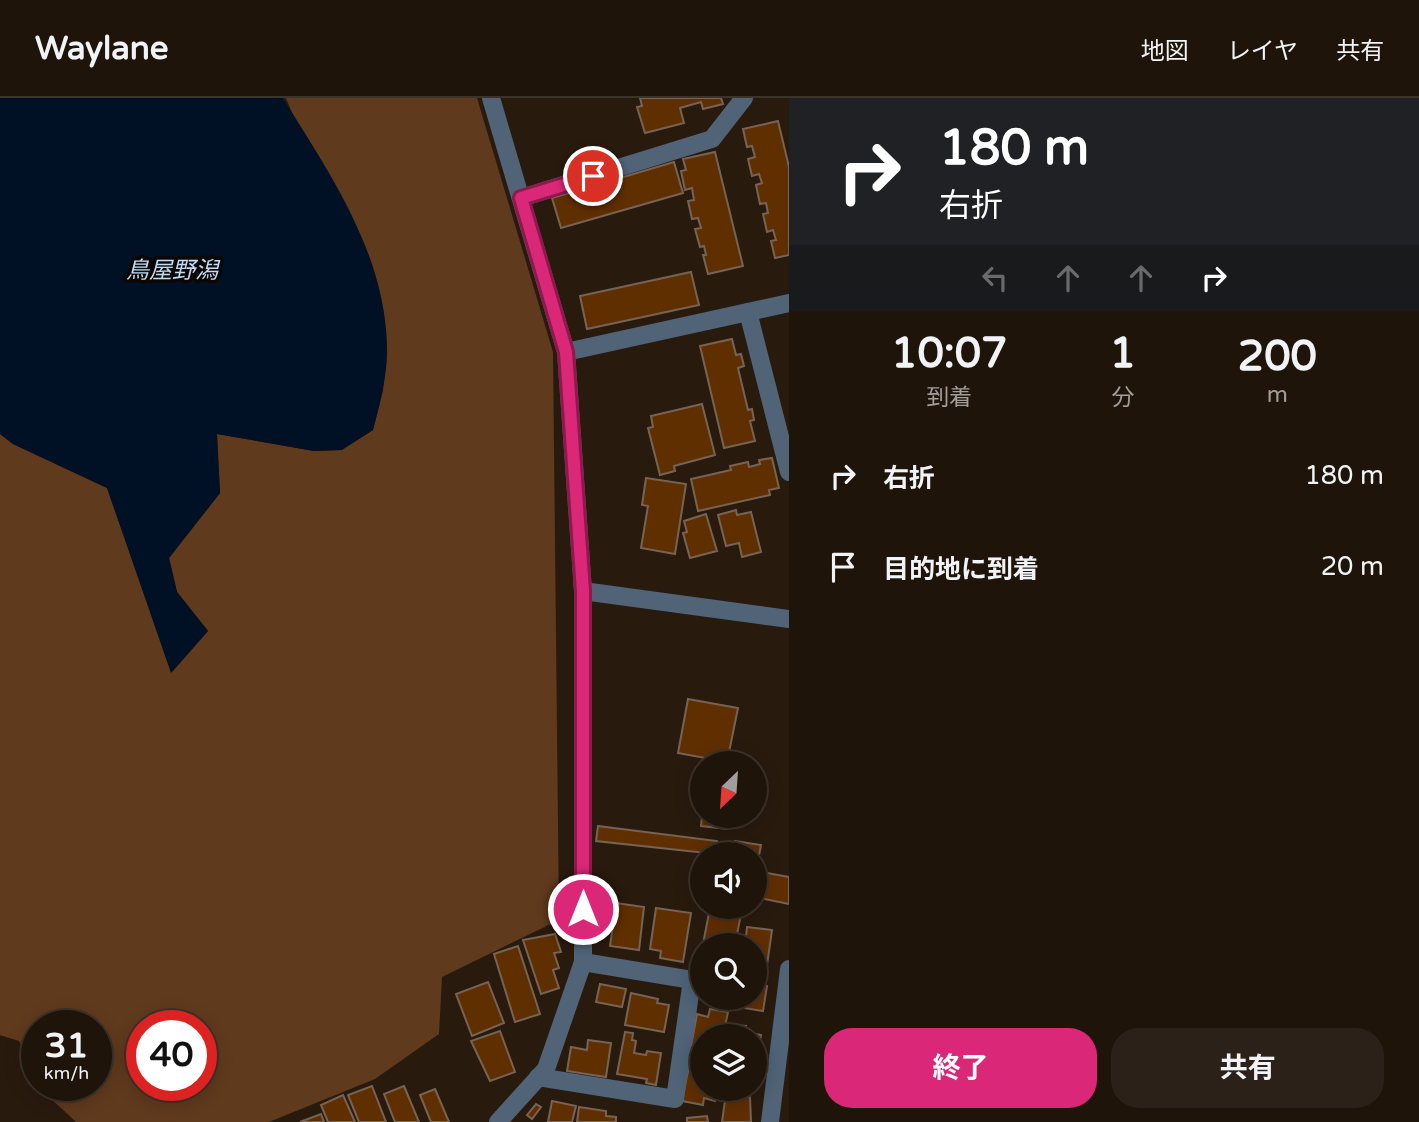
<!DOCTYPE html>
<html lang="ja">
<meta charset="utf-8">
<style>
:root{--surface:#1f140a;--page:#2c2118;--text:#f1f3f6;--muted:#a19e9c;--line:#3c332b;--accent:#db2777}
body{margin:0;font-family:"Varela Round","Noto Sans JP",sans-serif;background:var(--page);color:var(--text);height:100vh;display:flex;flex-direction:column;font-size:26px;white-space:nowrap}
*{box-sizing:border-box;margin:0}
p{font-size:23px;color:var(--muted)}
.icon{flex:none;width:38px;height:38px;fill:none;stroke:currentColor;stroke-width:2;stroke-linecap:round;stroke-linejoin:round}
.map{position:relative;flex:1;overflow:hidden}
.panel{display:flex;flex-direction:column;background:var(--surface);width:630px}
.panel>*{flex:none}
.banner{background:#202124;color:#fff;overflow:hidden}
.needle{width:46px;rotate:205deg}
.fabs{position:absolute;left:690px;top:653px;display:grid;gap:14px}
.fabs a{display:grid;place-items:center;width:77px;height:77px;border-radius:50%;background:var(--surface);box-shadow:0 4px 18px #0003,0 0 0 2px var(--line);font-size:35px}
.speed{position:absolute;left:21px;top:912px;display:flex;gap:14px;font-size:35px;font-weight:700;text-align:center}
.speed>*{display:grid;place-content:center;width:91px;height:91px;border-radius:50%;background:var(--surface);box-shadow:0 4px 18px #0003,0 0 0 2px var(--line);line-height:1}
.speed small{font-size:18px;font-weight:400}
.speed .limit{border:10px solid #d22;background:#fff;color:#111}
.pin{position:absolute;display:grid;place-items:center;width:60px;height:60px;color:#fff;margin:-30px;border:4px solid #fff;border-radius:50%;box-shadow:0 2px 7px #0007}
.me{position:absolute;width:77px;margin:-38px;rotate:0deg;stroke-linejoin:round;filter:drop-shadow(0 0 5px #0008)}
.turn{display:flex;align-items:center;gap:24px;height:147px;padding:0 35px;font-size:32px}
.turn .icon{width:91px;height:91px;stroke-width:2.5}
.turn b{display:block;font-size:49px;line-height:60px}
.lanes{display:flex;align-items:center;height:66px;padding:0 35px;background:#0003;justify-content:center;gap:35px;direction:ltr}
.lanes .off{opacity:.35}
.eta{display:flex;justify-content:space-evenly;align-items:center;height:119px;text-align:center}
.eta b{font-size:42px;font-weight:700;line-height:49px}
.button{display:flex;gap:14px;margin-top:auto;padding:14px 35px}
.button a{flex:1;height:80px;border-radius:28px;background:var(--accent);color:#fff;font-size:28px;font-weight:700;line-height:80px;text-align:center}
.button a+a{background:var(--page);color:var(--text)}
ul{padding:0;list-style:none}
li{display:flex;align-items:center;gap:21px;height:91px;padding:0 35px}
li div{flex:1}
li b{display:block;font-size:26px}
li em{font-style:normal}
header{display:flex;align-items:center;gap:42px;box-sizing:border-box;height:98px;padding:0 35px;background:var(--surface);border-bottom:2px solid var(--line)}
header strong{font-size:33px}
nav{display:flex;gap:38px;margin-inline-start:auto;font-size:24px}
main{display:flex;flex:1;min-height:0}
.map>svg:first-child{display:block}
.green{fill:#603a1d;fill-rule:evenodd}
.water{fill:#001025}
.building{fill:#602f00;stroke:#766355;stroke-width:2}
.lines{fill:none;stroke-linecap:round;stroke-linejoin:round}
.minor{stroke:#506377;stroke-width:18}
.tertiary{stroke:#506377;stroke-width:18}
.route-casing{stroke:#8e194d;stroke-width:18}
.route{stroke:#db2777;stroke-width:12}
.labels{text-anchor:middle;stroke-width:7;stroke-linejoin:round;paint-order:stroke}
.water-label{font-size:23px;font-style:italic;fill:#c1dbf7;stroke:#0d0703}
</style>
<header>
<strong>Waylane</strong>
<nav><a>地図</a><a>レイヤ</a><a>共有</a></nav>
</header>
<main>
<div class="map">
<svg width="789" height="1024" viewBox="0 0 789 1024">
<rect width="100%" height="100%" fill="#291a0e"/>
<path class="green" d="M286 0H477L553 254 559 822 442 879 439 936 375 981 269 1024H76L47 997 42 987H96V928H37V977L19 943 0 937V336L13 346 107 390 172 574 208 533 177 494 169 460 220 395 217 336 314 353 341 352 373 332 383 293 387 248ZM142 928H201V987H142Z"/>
<path class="water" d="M0 0H283C330 76 385 155 387 248 388 276 380 305 373 332L342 352 314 353 217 336 220 395 169 460 177 494 208 533 171 575 107 390 13 346 0 336Z"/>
<g class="building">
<path d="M640 0H721L723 6 703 11 701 4 680 10 684 25 645 35 637 9 642 8Z"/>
<path d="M778 23 789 69V157L775 160 771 143 776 142 773 132 767 134 763 116 768 115 766 105 760 106 756 87 762 85 759 76 752 78 748 61 755 59 752 48 747 49 743 31Z"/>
<path d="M715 54 743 168 708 176 703 157H706L704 148 700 149 695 131 701 130 698 120 692 121 688 103 694 102 692 90 685 92 681 73 686 72 683 61Z"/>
<path d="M674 64 683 95 561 130 552 100Z"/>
<path d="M691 174 699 207 587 231 580 198Z"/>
<path d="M732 241 736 257 741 256 744 268 738 270 748 312 752 311 754 322 750 323 755 343 724 350 700 248Z"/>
<path d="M702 306 715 357 674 368 675 373 660 377 648 330 653 329 651 318Z"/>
<path d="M772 360 779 390 769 392 770 397 698 413 691 381 731 372 730 368 748 364 749 369 760 366 759 362Z"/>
<path d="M646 380 686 386 675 456 641 450 648 408 642 407Z"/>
<path d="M736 412 737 417 751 414 761 454 742 459 739 445 726 448 718 417Z"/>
<path d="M706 416 717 453 690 460 683 435 687 434 684 423Z"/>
<path d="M688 601 738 610 727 664 678 655Z"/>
<path d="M702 718H729L727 731 701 728Z"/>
<path d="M598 728 717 743 715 756 596 743Z"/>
<path d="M735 743 761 747 756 773 789 779V806L754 799V756H733Z"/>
<path d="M616 805 644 809 639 852 610 848Z"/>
<path d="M656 810 691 815 683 864 660 860 661 853 650 851Z"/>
<path d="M709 815 740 821 735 847 703 846Z"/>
<path d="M747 829 772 832 767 867 754 865V847H745Z"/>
<path d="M555 836 561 854 554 855 559 870 553 872 559 890 541 896 523 842Z"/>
<path d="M518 848 540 916 515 924 494 856Z"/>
<path d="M488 884 504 925 472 938 456 896Z"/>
<path d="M600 886 626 891 622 909 596 904Z"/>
<path d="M754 886 767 888 763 913 738 909 740 900H754Z"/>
<path d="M631 895 658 901 657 905 669 907 664 934 625 927Z"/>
<path d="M717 900H730L728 908 716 906Z"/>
<path d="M710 911 728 914 723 938H702V961L689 959 697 916 708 919Z"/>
<path d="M736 927 746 928 745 934 761 937 757 962H754V938H734Z"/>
<path d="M500 933 515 974 490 983 471 943Z"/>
<path d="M625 934 633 935 632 942 636 943 634 955 646 957 647 953 661 955 656 987 646 985 647 981 617 976Z"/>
<path d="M588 942 611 945 606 979 567 973 571 949 587 952Z"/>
<path d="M690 963 701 966 702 990H718L715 1003 704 1000 703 1007 682 1003Z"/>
<path d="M372 988 386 1024H359L348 997Z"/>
<path d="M404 988 419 1024H395L384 996Z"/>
<path d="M435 991 449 1024H431L420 997Z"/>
<path d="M726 995 750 999 751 1024H722Z"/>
<path d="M343 997 355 1024H328L321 1007Z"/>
<path d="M552 1003 576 1008 572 1024H548Z"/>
<path d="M536 1006 541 1009 532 1021 527 1017Z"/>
<path d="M579 1009 606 1013V1018L616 1019V1024H577Z"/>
<path d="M321 1016 324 1024H300Z"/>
<path d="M707 1018 708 1024H687V1020Z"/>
</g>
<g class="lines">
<g class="minor">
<path d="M521 100 712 41 744 0"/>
<path d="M748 214 789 374"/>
<path d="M566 254 789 205"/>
<path d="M583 493 789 521"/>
<path d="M538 979 675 1001 692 882 583 864"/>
<path d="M770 1024 789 871"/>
</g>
<path class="tertiary" d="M491 0 566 254 583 493V864L546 971 498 1024"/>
</g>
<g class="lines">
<defs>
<path id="route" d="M583 811V493L566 254 521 100 593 78"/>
</defs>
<use href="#route" class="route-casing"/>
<use href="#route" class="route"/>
</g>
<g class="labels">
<g class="water-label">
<text x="172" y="180">鳥屋野潟</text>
</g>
</g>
</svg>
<div class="fabs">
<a><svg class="needle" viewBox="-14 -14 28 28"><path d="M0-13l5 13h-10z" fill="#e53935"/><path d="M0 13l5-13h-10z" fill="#a19e9c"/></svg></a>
<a><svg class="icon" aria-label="sound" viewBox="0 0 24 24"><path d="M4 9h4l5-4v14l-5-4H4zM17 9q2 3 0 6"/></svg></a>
<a><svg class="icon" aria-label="search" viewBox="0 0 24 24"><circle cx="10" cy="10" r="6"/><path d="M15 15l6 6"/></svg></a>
<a><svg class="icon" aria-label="layers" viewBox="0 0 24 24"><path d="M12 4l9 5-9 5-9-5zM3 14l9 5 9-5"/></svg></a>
</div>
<div class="speed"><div>31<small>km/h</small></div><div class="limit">40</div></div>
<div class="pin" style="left:593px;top:78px;background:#d93025"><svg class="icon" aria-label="arrive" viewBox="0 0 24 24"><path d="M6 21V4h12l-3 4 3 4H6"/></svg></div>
<svg class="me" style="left:583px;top:811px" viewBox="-20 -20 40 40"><circle r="17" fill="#db2777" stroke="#fff" stroke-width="3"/><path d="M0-11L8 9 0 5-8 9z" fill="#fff"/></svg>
</div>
<section class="panel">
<div class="banner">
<div class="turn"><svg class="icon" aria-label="right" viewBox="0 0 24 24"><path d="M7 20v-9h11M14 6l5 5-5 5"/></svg><div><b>180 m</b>右折</div></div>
<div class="lanes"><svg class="icon off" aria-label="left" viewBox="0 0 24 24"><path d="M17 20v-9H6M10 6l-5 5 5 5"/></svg><svg class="icon off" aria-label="ahead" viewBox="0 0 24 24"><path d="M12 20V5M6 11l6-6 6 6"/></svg><svg class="icon off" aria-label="ahead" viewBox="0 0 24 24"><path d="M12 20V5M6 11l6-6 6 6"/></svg><svg class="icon" aria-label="right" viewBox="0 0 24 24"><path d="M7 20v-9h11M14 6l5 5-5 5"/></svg></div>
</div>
<div class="eta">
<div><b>10:07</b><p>到着</p></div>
<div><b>1</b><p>分</p></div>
<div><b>200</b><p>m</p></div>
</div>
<ul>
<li><svg class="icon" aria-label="right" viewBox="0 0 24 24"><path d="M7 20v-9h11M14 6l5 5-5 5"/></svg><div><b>右折</b></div><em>180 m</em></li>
<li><svg class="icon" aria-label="arrive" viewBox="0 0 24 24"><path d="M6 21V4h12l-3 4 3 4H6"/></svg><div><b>目的地に到着</b></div><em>20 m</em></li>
</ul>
<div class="button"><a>終了</a><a>共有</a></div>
</section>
</main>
